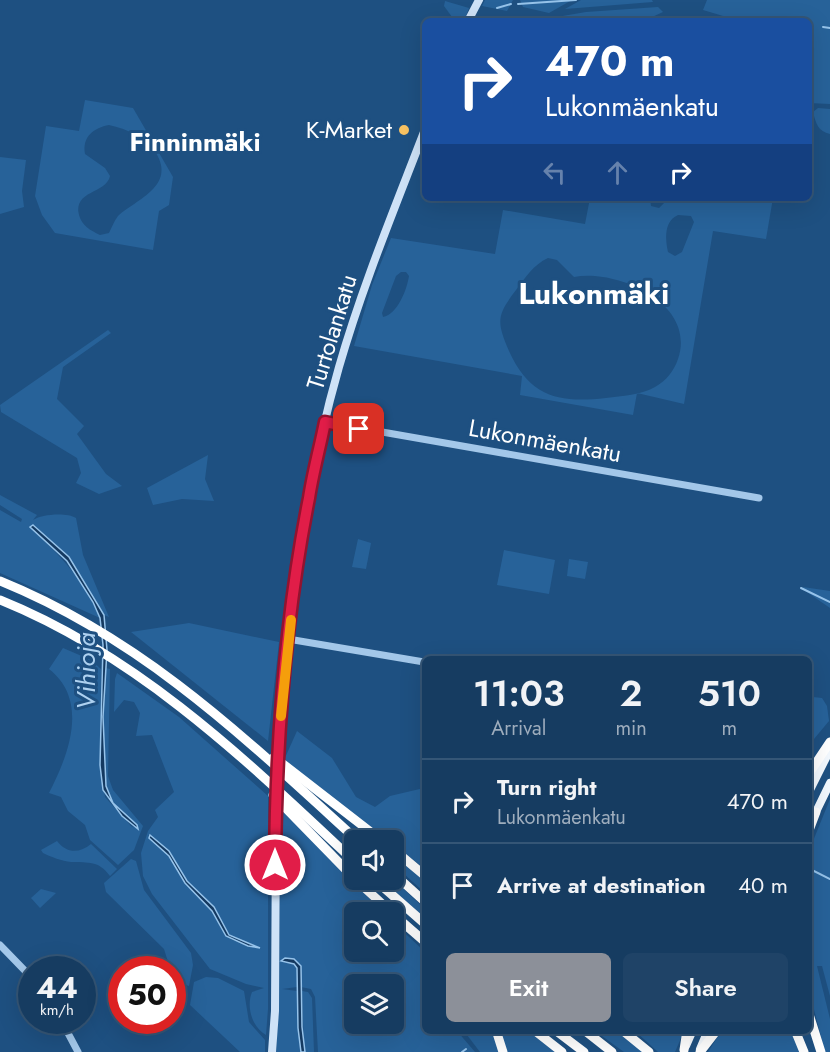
<!DOCTYPE html>
<meta charset="utf-8">
<style>
:root{--surface:#163c61;--page:#1f4367;--text:#f1f3f6;--muted:#9eadbd;--line:#355676;--accent:#8c9099}
body{margin:0;font-family:Jost,sans-serif;background:var(--page);color:var(--text);height:100vh;display:flex;flex-direction:column;font-size:22px;white-space:nowrap}
*{box-sizing:border-box;margin:0}
p{font-size:20px;color:var(--muted)}
.icon{flex:none;width:33px;height:33px;fill:none;stroke:currentColor;stroke-width:2;stroke-linecap:round;stroke-linejoin:round}
.map{position:relative;flex:1;overflow:hidden}
.panel{position:absolute;left:422px;top:656px;width:390px;height:378px;display:flex;flex-direction:column;background:var(--surface);border-radius:9px;box-shadow:0 6px 24px #0002,0 0 0 2px var(--line)}
.panel>*{flex:none}
.banner{position:absolute;left:422px;top:18px;width:390px;height:183px;border-radius:9px;box-shadow:0 6px 24px #0002,0 0 0 2px var(--line);background:#1a4fa0;color:#fff;overflow:hidden}
.buttons{position:absolute;left:344px;top:830px;display:grid;gap:12px}
.buttons a{display:grid;place-items:center;width:60px;height:60px;border-radius:9px;background:var(--surface);box-shadow:0 6px 24px #0002,0 0 0 2px var(--line);font-size:30px}
.speed{position:absolute;left:18px;top:956px;display:flex;gap:12px;font-size:30px;font-weight:700;text-align:center}
.speed>*{display:grid;place-content:center;width:78px;height:78px;border-radius:50%;background:var(--surface);box-shadow:0 6px 24px #0002,0 0 0 2px var(--line);line-height:1}
.speed small{font-size:15px;font-weight:400}
.speed .limit{border:9px solid #d22;background:#fff;color:#111}
.pin{position:absolute;display:grid;place-items:center;width:51px;height:51px;color:#fff;margin:-26px;border-radius:12px;box-shadow:0 3px 9px #0006}
.me{position:absolute;width:66px;margin:-33px;rotate:0deg;stroke-linejoin:round;filter:drop-shadow(0 0 4px #0008)}
.turn{display:flex;align-items:center;gap:21px;height:126px;padding:0 24px;font-size:27px}
.turn .icon{width:78px;height:78px;stroke-width:2.5}
.turn b{display:block;font-size:42px;line-height:51px}
.lanes{display:flex;align-items:center;height:57px;padding:0 24px;background:#0003;justify-content:center;gap:30px;direction:ltr}
.lanes .off{opacity:.35}
.eta{display:flex;justify-content:space-evenly;align-items:center;height:102px;text-align:center}
.eta b{font-size:36px;font-weight:600;line-height:42px}
.button{display:flex;gap:12px;margin-top:auto;padding:12px 24px}
.button a{flex:1;height:69px;border-radius:9px;background:var(--accent);color:#fff;font-size:24px;font-weight:600;line-height:69px;text-align:center}
.button a+a{background:var(--page);color:var(--text)}
ul{padding:0;list-style:none}
li{display:flex;align-items:center;gap:18px;height:84px;padding:0 24px;border-top:2px solid var(--line)}
li div{flex:1}
li b{display:block;font-size:22px}
li em{font-style:normal}
.map>svg:first-child{display:block}
.green{fill:#276299;fill-rule:evenodd}
.water{fill:#143960;stroke:#96c3ea;stroke-width:1.5}
.lines{fill:none;stroke-linecap:round;stroke-linejoin:round}
.stream{stroke:#96c3ea;stroke-width:2}
.tertiary{stroke:#a3c7e9;stroke-width:7}
.secondary{stroke:#cee2f7;stroke-width:8}
.trunk{stroke:#f2f8fe;stroke-width:8}
.motorway{stroke:#fff;stroke-width:9}
.secondary-bridge{stroke:#cee2f7;stroke-width:8}
.route-casing{stroke:#92132f;stroke-width:15}
.route{stroke:#e11d48;stroke-width:10}
.slow{stroke:#f59e0b;stroke-width:10}
.poi-dot{fill:#f8c262;stroke:#1e5081;stroke-width:2}
.labels{text-anchor:middle;stroke-width:6;stroke-linejoin:round;paint-order:stroke}
.poi-label{font-size:24px;fill:#fff;stroke:#1e5081;text-anchor:end}
.street-label{font-size:24px;fill:#fff;stroke:#1e5081}
.neighbourhood-label{font-size:26px;font-weight:bold;fill:#fff;stroke:#1e5081}
.water-label{font-size:26px;font-style:italic;fill:#aed1f0;stroke:#1e5081}
.district-label{font-size:30px;font-weight:bold;fill:#fff;stroke:#1e5081}
</style>
<div class="map">
<svg width="830" height="1052" viewBox="0 0 830 1052">
<rect width="100%" height="100%" fill="#1e5081"/>
<g class="green">
<path d="M485 0H513L507 11 482 6Z"/>
<path d="M520 0H572L549 13 523 7Z"/>
<path d="M581 0H652L653 2 565 9Z"/>
<path d="M707 0H830V104L809 103 808 21H740L703 10Z"/>
<path d="M445 1 469 8 464 21H455L444 6Z"/>
<path d="M658 7 663 12 650 18 539 20 586 12Z"/>
<path d="M85 100 133 108 173 177 169 205 159 211 153 250 55 233 42 215 35 196 46 126 79 131ZM109 125C127 129 146 137 156 153 176 186 137 199 118 216 114 221 112 227 109 233L100 235C90 230 82 226 79 215 73 190 106 194 110 176L105 168 85 154C82 136 94 128 109 125Z"/>
<path d="M818 108 830 109V134C818 131 816 124 813 112Z"/>
<path d="M0 157 26 160 22 191 24 207 0 214Z"/>
<path d="M590 198H650L651 206 659 208 669 198H773L766 239 713 231 684 404 637 393 633 415 520 395 522 376 354 346 372 285 391 238 495 254 503 210 585 224ZM678 215 691 216 694 222 682 252 675 256 668 252C665 239 664 221 678 215ZM548 258 557 260 574 277C618 269 697 304 678 359 674 371 666 381 655 387 641 395 622 396 606 398 560 403 530 398 509 351 496 321 497 315 516 290 526 277 533 265 548 258ZM401 272H406L409 276C407 289 398 314 383 317L382 313 396 276Z"/>
<path d="M108 330 111 333 63 367 57 399 84 426 77 434 106 474 122 486 99 494 76 483 81 473 77 458 1 412 0 405Z"/>
<path d="M208 455 205 479 214 501 182 499 153 505 147 488Z"/>
<path d="M0 495 37 515 33 520C41 514 67 512 76 518L83 555 109 617 104 615 69 557 34 525 30 527C61 557 83 578 100 618L0 573V510L21 522 22 519 0 505Z"/>
<path d="M358 539 371 543 366 569 352 567Z"/>
<path d="M504 550 555 560 549 594 497 585Z"/>
<path d="M569 559 588 562 585 579 567 576Z"/>
<path d="M803 587 830 591V608L804 590Z"/>
<path d="M189 623 279 642 268 741 131 632Z"/>
<path d="M63 648 91 660 101 669 100 765 105 797 131 826 138 829 137 825C127 817 113 807 108 794 101 777 102 688 106 668L110 669 108 776 113 790 143 826 134 850 118 865 90 840 85 825 68 811 61 797 49 793C68 756 90 701 49 669Z"/>
<path d="M117 673 179 717 268 796V1009L266 1035C252 1027 246 1007 252 992L264 988 246 984 210 969 152 894 143 876 141 853 148 831 158 817 155 810 174 792 152 735 136 736 140 713 134 702 124 700 114 712 115 679ZM148 835 169 850 187 881 214 907 229 935 260 948 232 940 226 936 210 908 185 883 169 856Z"/>
<path d="M813 697 822 698 827 706 829 721 809 745V703Z"/>
<path d="M297 731 332 758 356 797 375 807 390 796 424 788V868L393 845V840H386L284 760Z"/>
<path d="M830 799V996L822 966H817L830 1019V1052H825L809 990 808 948 811 947 809 851Z"/>
<path d="M281 810 383 912H354V951H393V922L424 951V1030L457 1031 475 1052H318L315 997 311 989 301 987 300 964 289 958 281 961 297 966V987L282 989 297 991 301 1052H276L279 1001ZM354 984H393V1023H354Z"/>
<path d="M57 841C66 853 79 854 91 844L117 869 110 876C98 860 89 863 71 862 62 861 51 857 43 853L41 850Z"/>
<path d="M393 853 424 878V892L393 864Z"/>
<path d="M131 859 136 861 144 890 191 953 193 965 189 986 174 981 164 949 106 892 104 883Z"/>
<path d="M397 883 424 908V917L392 889Z"/>
<path d="M41 889 56 893 40 908 31 898Z"/>
<path d="M206 977 218 978 244 991 249 1022 265 1040V1052H240L190 1005 194 982Z"/>
<path d="M302 991 308 992 312 998 314 1052H305L304 1048Z"/>
<path d="M722 1030 791 1031 801 1052H708Z"/>
<path d="M464 1031H492L499 1052H480Z"/>
<path d="M499 1031H528L555 1052H506Z"/>
<path d="M595 1031H616L644 1052H624Z"/>
<path d="M635 1031H684L675 1052H658Z"/>
</g>
<g class="water">
<path d="M33 525 69 557 104 615 107 650 103 717 106 786 113 803 137 825 138 829 122 816 103 790 100 765 103 645 100 618 93 602 67 561 30 527Z"/>
<path d="M150 835 169 851 187 881 214 907 229 935 260 948 248 946 226 936 212 911 185 883 169 856 149 838Z"/>
<path d="M285 958 294 959 301 966 302 1027 305 1052H301L298 1028 297 968 294 964 281 961Z"/>
</g>
<g class="lines">
<g class="stream">
<path d="M518 4 576 0"/>
<path d="M497 8 511 4"/>
<path d="M823 27 830 28"/>
<path d="M801 588 830 602"/>
<path d="M808 868 830 879"/>
<path d="M462 1052 466 1049"/>
</g>
<g class="tertiary">
<path d="M325 422 759 498"/>
<path d="M288 639 424 662"/>
<path d="M0 945 32 978"/>
<path d="M61 1020 78 1052"/>
</g>
<g class="secondary">
<path d="M468 21 479 0"/>
<path d="M280 730C291 608 305 485 339 367 362 287 394 210 424 132"/>
<path d="M272 1052 275 1011 276 826"/>
</g>
<g class="trunk">
<path d="M808 794 830 750"/>
<path d="M814 816 830 783"/>
<path d="M686 1046 693 1030"/>
<path d="M700 1049 708 1030"/>
</g>
<g class="motorway">
<path d="M0 581C143 639 245 738 357 840"/>
<path d="M0 600C139 656 246 760 354 861"/>
<path d="M274 757 381 840"/>
<path d="M808 775 830 742"/>
<path d="M273 795 354 878"/>
<path d="M808 833 816 812"/>
<path d="M393 849 424 875"/>
<path d="M393 873 424 901"/>
<path d="M355 879 391 912"/>
<path d="M374 879 424 923"/>
<path d="M393 914 424 941"/>
<path d="M808 1011 821 1052"/>
<path d="M496 1030 503 1052"/>
<path d="M534 1030 562 1052"/>
<path d="M555 1030 584 1052"/>
<path d="M584 1030 612 1052"/>
<path d="M622 1030 649 1052"/>
<path d="M795 1030 804 1052"/>
<path d="M684 1050 687 1030"/>
<path d="M700 1052 717 1030"/>
</g>
<path class="secondary-bridge" d="M276 826 280 730"/>
</g>
<g class="lines">
<defs>
<path id="route" d="M275 865C276 743 285 618 309 498 313 472 320 447 325 422L359 429"/>
</defs>
<use href="#route" class="route-casing"/>
<use href="#route" class="route"/>
<path class="slow" d="M281 716 291 620"/>
</g>
<circle class="poi-dot" cx="404" cy="130" r="6"/>
<g class="labels">
<g class="poi-label">
<text x="392" y="138">K-Market</text>
</g>
<g class="street-label">
<text transform="translate(332 332) rotate(-73)" y="8">Turtolankatu</text>
<text transform="translate(545 441) rotate(10)" y="8">Lukonmäenkatu</text>
</g>
<g class="neighbourhood-label">
<text x="195" y="151">Finninmäki</text>
</g>
<g class="water-label">
<text transform="translate(86 671) rotate(-90)" y="9">Vihioja</text>
</g>
<g class="district-label">
<text x="594" y="304">Lukonmäki</text>
</g>
</g>
</svg>
<div class="buttons">
<a><svg class="icon" aria-label="sound" viewBox="0 0 24 24"><path d="M4 9h4l5-4v14l-5-4H4zM17 9q2 3 0 6"/></svg></a>
<a><svg class="icon" aria-label="search" viewBox="0 0 24 24"><circle cx="10" cy="10" r="6"/><path d="M15 15l6 6"/></svg></a>
<a><svg class="icon" aria-label="layers" viewBox="0 0 24 24"><path d="M12 4l9 5-9 5-9-5zM3 14l9 5 9-5"/></svg></a>
</div>
<div class="speed"><div>44<small>km/h</small></div><div class="limit">50</div></div>
<div class="pin" style="left:359px;top:429px;background:#d93025"><svg class="icon" aria-label="arrive" viewBox="0 0 24 24"><path d="M6 21V4h12l-3 4 3 4H6"/></svg></div>
<svg class="me" style="left:275px;top:865px" viewBox="-20 -20 40 40"><circle r="17" fill="#e11d48" stroke="#fff" stroke-width="3"/><path d="M0-11L8 9 0 5-8 9z" fill="#fff"/></svg>
<div class="banner">
<div class="turn"><svg class="icon" aria-label="right" viewBox="0 0 24 24"><path d="M7 20v-9h11M14 6l5 5-5 5"/></svg><div><b>470 m</b>Lukonmäenkatu</div></div>
<div class="lanes"><svg class="icon off" aria-label="left" viewBox="0 0 24 24"><path d="M17 20v-9H6M10 6l-5 5 5 5"/></svg><svg class="icon off" aria-label="ahead" viewBox="0 0 24 24"><path d="M12 20V5M6 11l6-6 6 6"/></svg><svg class="icon" aria-label="right" viewBox="0 0 24 24"><path d="M7 20v-9h11M14 6l5 5-5 5"/></svg></div>
</div>
<section class="panel">
<div class="eta">
<div><b>11:03</b><p>Arrival</p></div>
<div><b>2</b><p>min</p></div>
<div><b>510</b><p>m</p></div>
</div>
<ul>
<li><svg class="icon" aria-label="right" viewBox="0 0 24 24"><path d="M7 20v-9h11M14 6l5 5-5 5"/></svg><div><b>Turn right</b><p>Lukonmäenkatu</p></div><em>470 m</em></li>
<li><svg class="icon" aria-label="arrive" viewBox="0 0 24 24"><path d="M6 21V4h12l-3 4 3 4H6"/></svg><div><b>Arrive at destination</b></div><em>40 m</em></li>
</ul>
<div class="button"><a>Exit</a><a>Share</a></div>
</section>
</div>
